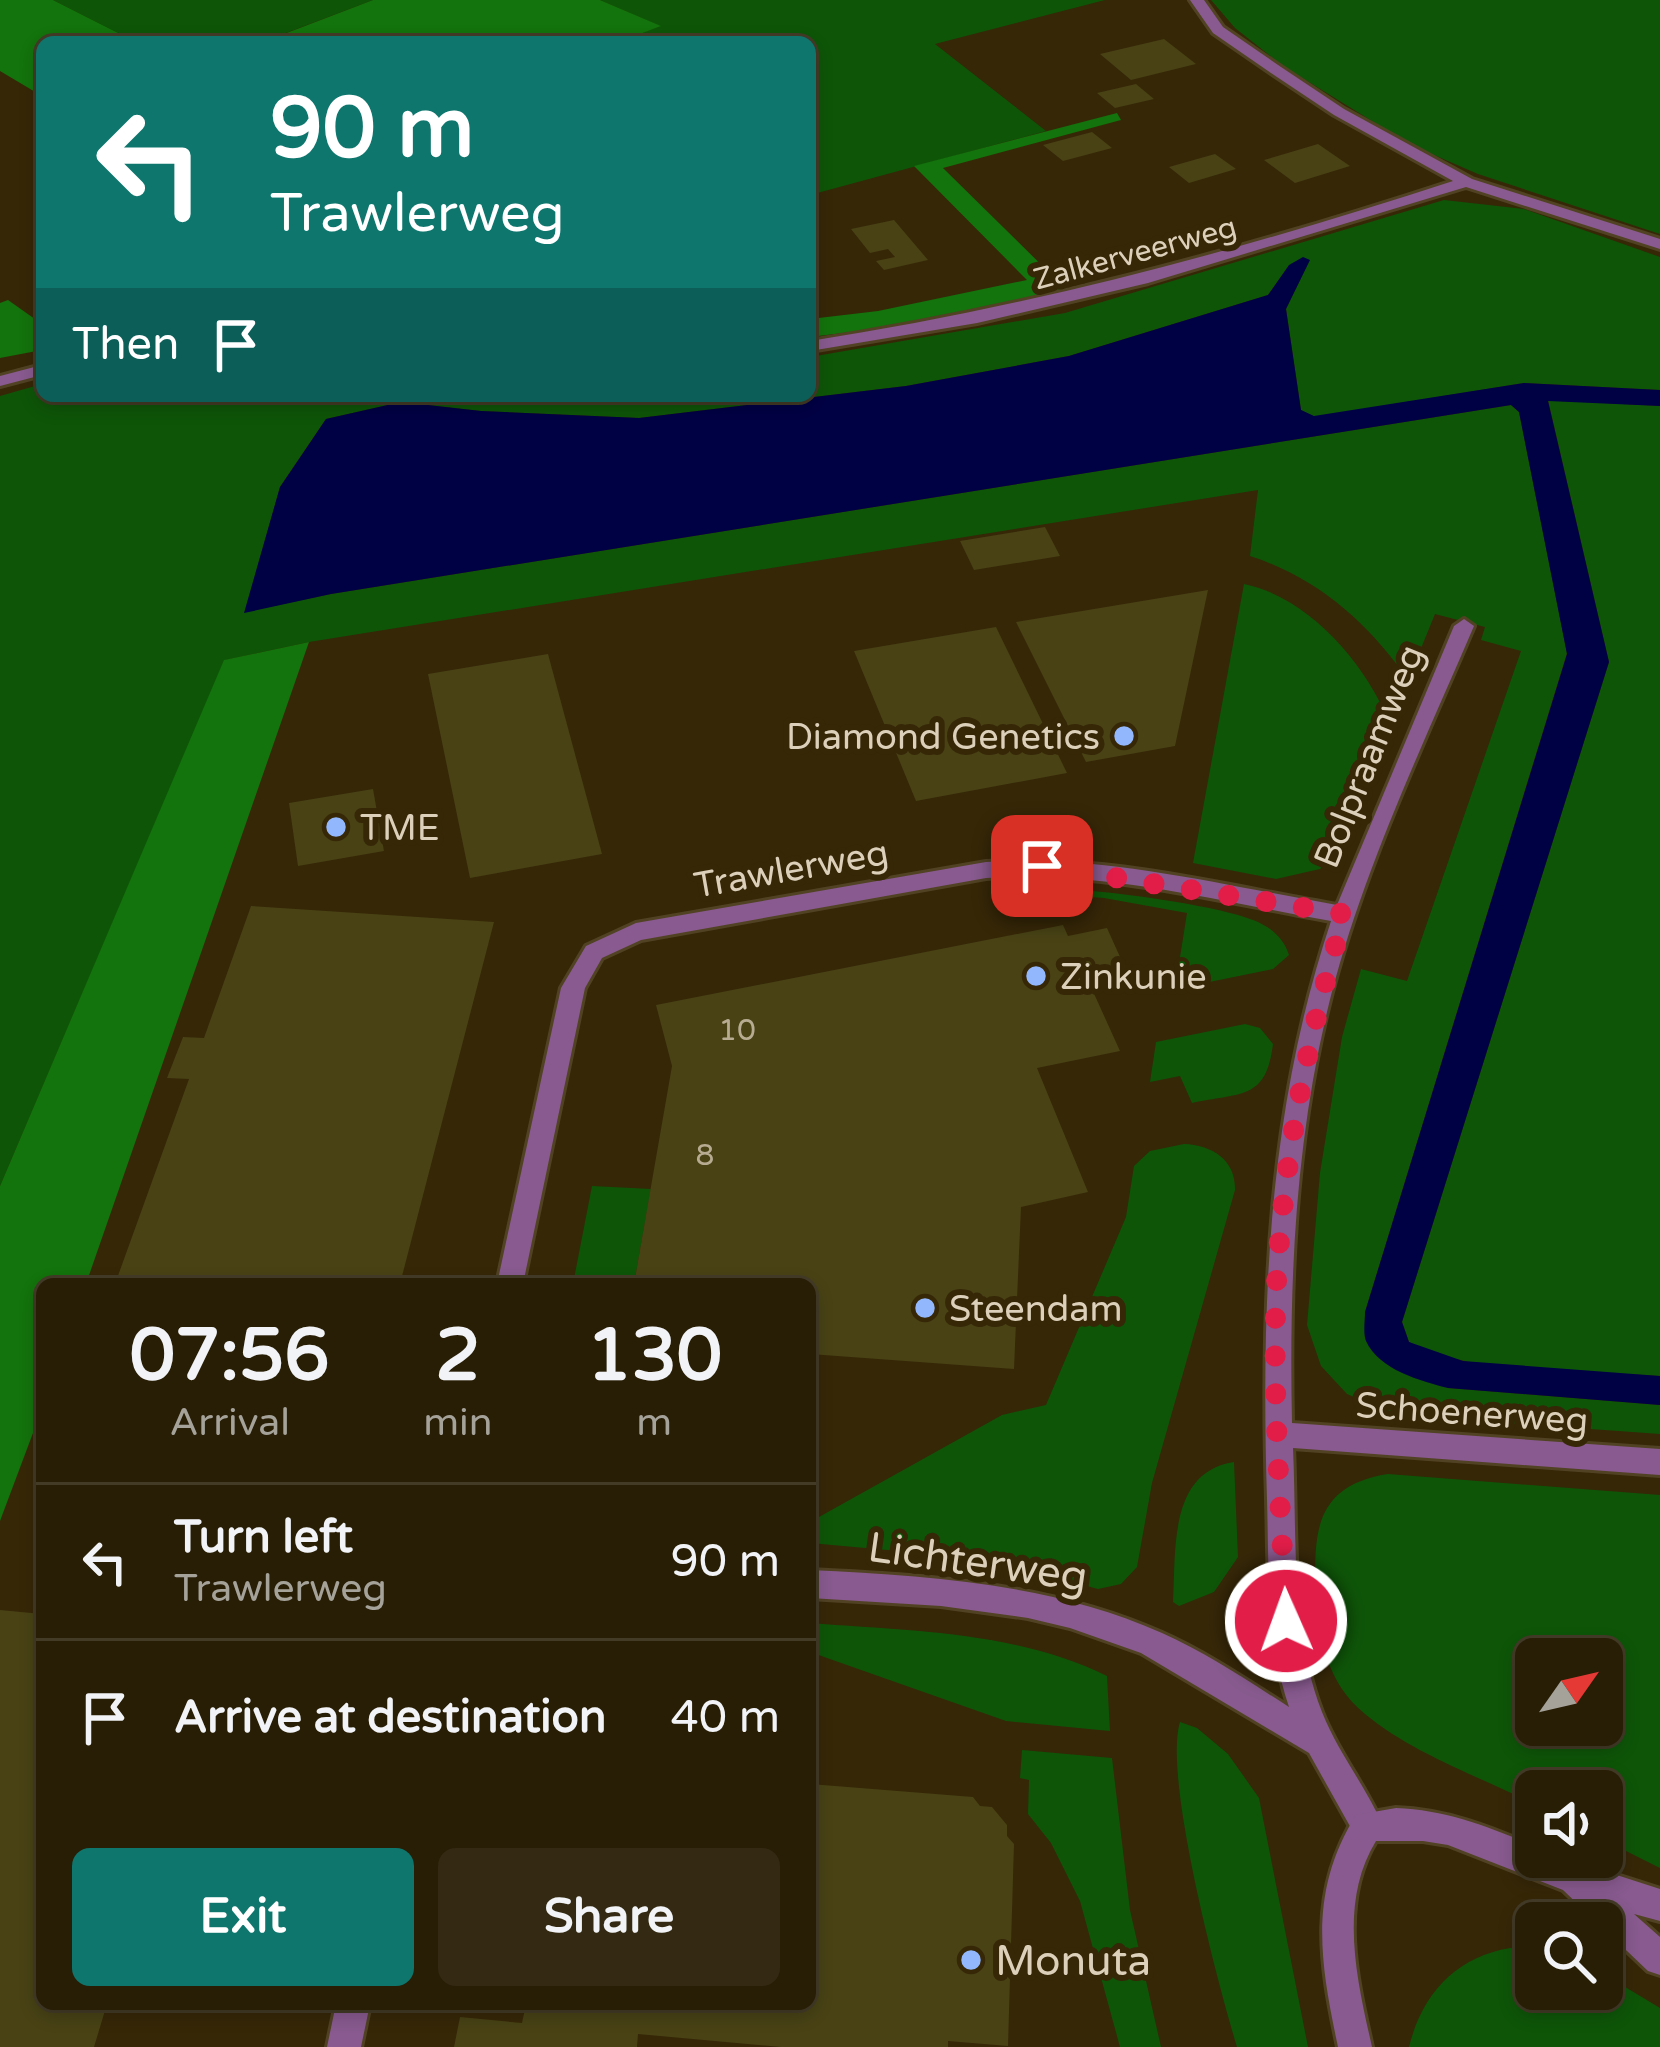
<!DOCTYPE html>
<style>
:root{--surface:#281d05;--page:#342a13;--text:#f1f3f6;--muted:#a5a29a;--line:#443b27;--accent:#0f766e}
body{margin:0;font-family:"Varela Round",sans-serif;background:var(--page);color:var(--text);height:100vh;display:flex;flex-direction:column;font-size:45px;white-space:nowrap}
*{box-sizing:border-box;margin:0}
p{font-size:39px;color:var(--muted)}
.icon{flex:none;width:66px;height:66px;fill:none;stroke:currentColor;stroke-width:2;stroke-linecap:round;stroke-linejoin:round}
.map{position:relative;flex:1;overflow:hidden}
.panel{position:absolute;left:36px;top:1278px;width:780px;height:732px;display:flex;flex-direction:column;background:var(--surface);border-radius:18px;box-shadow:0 6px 18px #0003,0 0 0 3px var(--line)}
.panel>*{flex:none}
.hud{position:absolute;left:36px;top:36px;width:780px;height:366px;border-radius:18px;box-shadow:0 6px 18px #0003,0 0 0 3px var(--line);background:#0f766e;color:#fff;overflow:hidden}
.needle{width:78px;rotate:56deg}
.buttons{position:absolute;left:1515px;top:1638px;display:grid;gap:24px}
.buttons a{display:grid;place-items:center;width:108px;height:108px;border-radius:18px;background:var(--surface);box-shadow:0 6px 18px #0003,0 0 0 3px var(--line);font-size:60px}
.pin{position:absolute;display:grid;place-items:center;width:102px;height:102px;color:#fff;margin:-51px;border-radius:24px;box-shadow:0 6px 18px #0006}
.me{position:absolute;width:132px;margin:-66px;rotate:358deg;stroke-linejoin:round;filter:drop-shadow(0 0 9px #0008)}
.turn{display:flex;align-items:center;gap:42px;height:252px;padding:0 36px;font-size:54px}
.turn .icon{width:156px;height:156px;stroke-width:2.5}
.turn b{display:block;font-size:84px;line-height:102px}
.then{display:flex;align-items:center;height:114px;padding:0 36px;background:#0003;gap:24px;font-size:45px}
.eta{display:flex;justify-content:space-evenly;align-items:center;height:204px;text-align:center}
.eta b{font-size:72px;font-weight:700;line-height:84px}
.cta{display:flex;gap:24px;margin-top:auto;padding:24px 36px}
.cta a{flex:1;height:138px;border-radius:18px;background:var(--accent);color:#fff;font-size:48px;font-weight:700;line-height:138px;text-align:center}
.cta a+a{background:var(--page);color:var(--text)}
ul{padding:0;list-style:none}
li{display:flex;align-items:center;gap:36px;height:156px;padding:0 36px;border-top:3px solid var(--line)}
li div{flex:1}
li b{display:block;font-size:45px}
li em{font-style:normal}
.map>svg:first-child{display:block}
.green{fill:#0e5508;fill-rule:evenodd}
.forest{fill:#13730c}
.water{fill:#000045}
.building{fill:#484215}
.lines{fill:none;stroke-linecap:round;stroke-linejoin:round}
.minor-casing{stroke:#514224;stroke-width:6}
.tertiary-casing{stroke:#514224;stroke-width:6}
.minor{fill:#885a8f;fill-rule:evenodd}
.tertiary{fill:#885a8f;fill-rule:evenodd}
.route{stroke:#e11d48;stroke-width:21;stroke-dasharray:0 37.8}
.poi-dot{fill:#92b7fd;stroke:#362707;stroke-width:4.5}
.labels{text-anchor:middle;stroke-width:12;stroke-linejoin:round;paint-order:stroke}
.far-street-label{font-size:30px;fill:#dcd0ba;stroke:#362707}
.number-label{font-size:30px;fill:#b7ac91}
.poi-label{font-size:36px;fill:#dcd0ba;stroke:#362707;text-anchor:start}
.street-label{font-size:36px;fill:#dcd0ba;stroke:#362707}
.near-street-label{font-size:42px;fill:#dcd0ba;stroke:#362707}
.near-poi-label{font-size:42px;fill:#dcd0ba;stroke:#362707;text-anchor:start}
</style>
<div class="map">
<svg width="1660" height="2047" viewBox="0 0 1660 2047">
<rect width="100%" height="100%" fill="#362707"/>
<g class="green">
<path d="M53 0H373L262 42H136Z"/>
<path d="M600 0H1105L935 44 1046 131 810 195V42H619L660 26Z"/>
<path d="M1211 0H1660V234L1478 174 1411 145 1283 66 1235 28Z"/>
<path d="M1444 200 1524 209 1660 257V390L1524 383 1314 417 1301 410 1286 309 1309 261 1289 266 1268 295 1069 356 906 386 639 418 481 411 401 402 326 419 280 487 245 612 331 594 1511 405 1519 412 1567 653 1365 1312 1366 1340 1448 1388 1660 1405V1434L1395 1415 1347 1394 1321 1366 1307 1325 1320 1173 1342 1037 1361 969 1407 981 1521 651 1481 640 1485 627 1435 614 1411 673 1404 674C1364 619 1315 577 1250 556L1258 490 309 642 225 660 0 1186V396L42 384V396H810V357L1065 313Z"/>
<path d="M1548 400 1660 406V1376C1591 1371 1467 1375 1409 1342L1402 1322 1609 662Z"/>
<path d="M1244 584C1308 597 1365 663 1388 720L1338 851 1320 869 1276 879 1193 863Z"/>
<path d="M1043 888C1089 888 1218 904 1258 922 1273 929 1284 939 1289 955L1273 969 1175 989 1187 913 1104 898 1044 894Z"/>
<path d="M1245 1024 1260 1028 1273 1044C1266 1101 1241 1092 1192 1103L1180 1076 1150 1082 1156 1042Z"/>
<path d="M1184 1144C1212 1145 1236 1160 1235 1190L1152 1483 1137 1567 1121 1584 1098 1589 987 1559 810 1543V1522L1002 1415 1046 1405 1126 1217 1134 1166 1150 1151Z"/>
<path d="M592 1186 651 1189 634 1284H573Z"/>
<path d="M1234 1462 1238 1557 1214 1592 1179 1606 1173 1602C1176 1548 1169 1472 1234 1462Z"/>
<path d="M1388 1474 1660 1495V1868L1602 1839V1791H1536V1805C1481 1777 1413 1754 1365 1714 1326 1682 1319 1638 1316 1590 1313 1530 1317 1485 1388 1474ZM1536 1659H1602V1725H1536Z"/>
<path d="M810 1623C909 1631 1016 1631 1107 1676L1110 1731 1006 1721 810 1652Z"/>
<path d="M1180 1722 1197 1728 1228 1754 1259 1798 1308 2047H1237C1218 1985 1163 1777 1180 1722Z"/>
<path d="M1022 1750 1112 1758 1130 1910 1161 2047H1120L1080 1901 1051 1843 1028 1814 1029 1780 1020 1778Z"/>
<path d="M1510 1948 1536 1949V1989H1602V1973L1660 2008V2047H1409C1422 1994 1456 1957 1510 1948Z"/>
</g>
<g class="forest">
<path d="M0 0H53L136 42H42V96L0 71Z"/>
<path d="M373 0H600L661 26 619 42H263Z"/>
<path d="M1117 113 1121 120 943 168 1070 293 901 326 810 337V319L878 311 1027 280 914 166Z"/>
<path d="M8 300 42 324V350L0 358V303Z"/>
<path d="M309 642 86 1284H42V1409L0 1521V1186L224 660Z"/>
</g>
<path class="water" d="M1303 257 1310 260 1286 309 1301 410 1314 416 1524 383 1660 390V406L1548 401 1609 662 1402 1322 1409 1342 1463 1361 1660 1376V1405L1448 1388C1421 1381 1379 1370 1366 1341 1363 1334 1365 1320 1365 1312L1567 654 1519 412 1511 405 331 594 244 613 280 487 326 419 401 402 481 411 639 418 906 386 1069 356 1268 295 1289 265Z"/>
<g class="building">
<path d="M1164 39 1196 64 1131 80 1100 54Z"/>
<path d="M1136 84 1154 99 1115 108 1097 93Z"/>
<path d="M1092 132 1112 148 1063 161 1043 145Z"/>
<path d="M1318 144 1350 166 1295 183 1264 160Z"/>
<path d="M1215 154 1236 169 1189 183 1169 167Z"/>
<path d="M894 220 928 260 884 270 876 261 895 257 888 249 870 253 851 229Z"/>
<path d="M1045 527 1060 556 974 570 960 541Z"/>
<path d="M1208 590 1175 746 1086 762 1016 622Z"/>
<path d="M996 627 1067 773 916 801 854 651Z"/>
<path d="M548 654 602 854 470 878 428 674Z"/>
<path d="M373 789 384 851 298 866 289 803Z"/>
<path d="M251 906 494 922 400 1284H115L189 1079 167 1078 183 1037 204 1038Z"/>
<path d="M1063 925 1068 936 1107 928 1130 979 1091 987 1120 1051 1037 1068 1088 1192 1021 1207 1014 1369 810 1354V1284H634L672 1066 656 1005Z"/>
<path d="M0 1610 42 1614V2004H107L94 2047H0Z"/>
<path d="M810 1784 973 1797 980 1806 992 1807 1007 1825V1836L1014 1844 1008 2046 948 2041V2047H781L638 2034 637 2047H454L460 2017 522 2023 526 2004H810Z"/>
</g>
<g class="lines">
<defs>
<g id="minor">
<path d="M1190 0H1204L1223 27 1281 67 1344 109 1472 179 1660 239V249L1466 187 1148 283 977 323 810 351V341C1030 307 1242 250 1453 181L1334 115 1271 73 1213 33Z"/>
<path d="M42 365V375L0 386V376Z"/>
<path d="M1464 619 1474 626C1420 752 1359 878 1327 1012 1295 1147 1289 1284 1292 1423L1660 1449V1475L1293 1448C1297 1534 1290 1630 1322 1712 1338 1753 1366 1786 1383 1826L1378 1837 1367 1842 1356 1837 1309 1753 1141 1653 1070 1628 1028 1618 941 1606 810 1598V1570C930 1576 1050 1583 1162 1633 1207 1653 1248 1681 1289 1707 1266 1640 1269 1568 1267 1499 1261 1302 1268 1110 1331 921 1218 901 1102 870 986 878L641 940 602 958 585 988 523 1284H497L561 988 586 946 636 923 986 862C1103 854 1221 885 1337 905L1454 626Z"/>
<path d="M336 2004H370L361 2047H327Z"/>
</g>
<path id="tertiary" d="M1396 1808C1447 1810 1490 1827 1536 1847V1857H1561L1660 1889V1921L1634 1914 1660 1937V1975L1648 1971 1563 1890 1448 1845 1423 1841H1376C1338 1903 1357 1980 1372 2047H1338C1320 1962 1308 1892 1356 1815Z"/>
</defs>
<use href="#minor" class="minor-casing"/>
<use href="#tertiary" class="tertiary-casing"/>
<use href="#minor" class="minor"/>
<use href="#tertiary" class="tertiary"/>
</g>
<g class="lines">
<path class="route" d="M1042 866 1345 914C1309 1031 1285 1151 1277 1273 1271 1388 1281 1506 1286 1621"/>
</g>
<g class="poi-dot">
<circle cx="1124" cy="736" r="12"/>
<circle cx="336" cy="827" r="12"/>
<circle cx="1036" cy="976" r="12"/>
<circle cx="925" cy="1308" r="12"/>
<circle cx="971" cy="1960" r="12"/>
</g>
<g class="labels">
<g class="far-street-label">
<text transform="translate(1135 253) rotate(-15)" y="10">Zalkerveerweg</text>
</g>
<g class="number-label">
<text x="737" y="1040">10</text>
<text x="705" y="1165">8</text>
</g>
<g class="poi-label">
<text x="1100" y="749" text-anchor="end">Diamond Genetics</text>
<text x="360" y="840">TME</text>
<text x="1060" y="989">Zinkunie</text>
<text x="949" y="1321">Steendam</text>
</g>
<g class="street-label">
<text transform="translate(1368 756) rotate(-68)" y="13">Bolpraamweg</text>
<text transform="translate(791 868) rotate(-10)" y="13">Trawlerweg</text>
<text transform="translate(1472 1412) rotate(4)" y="13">Schoenerweg</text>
</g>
<g class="near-street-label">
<text transform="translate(978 1561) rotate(8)" y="15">Lichterweg</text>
</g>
<g class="near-poi-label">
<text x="995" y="1975">Monuta</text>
</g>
</g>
</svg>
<div class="buttons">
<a><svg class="needle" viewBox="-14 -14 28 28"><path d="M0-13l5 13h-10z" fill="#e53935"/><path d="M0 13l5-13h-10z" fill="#a5a29a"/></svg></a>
<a><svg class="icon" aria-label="sound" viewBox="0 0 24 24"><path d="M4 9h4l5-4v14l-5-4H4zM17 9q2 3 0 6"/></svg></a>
<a><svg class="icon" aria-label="search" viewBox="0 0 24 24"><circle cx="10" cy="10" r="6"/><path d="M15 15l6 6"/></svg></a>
</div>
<div class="pin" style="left:1042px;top:866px;background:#d93025"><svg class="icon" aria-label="arrive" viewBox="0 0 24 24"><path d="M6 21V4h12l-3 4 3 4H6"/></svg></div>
<svg class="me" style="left:1286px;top:1621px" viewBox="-20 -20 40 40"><circle r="17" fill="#e11d48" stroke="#fff" stroke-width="3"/><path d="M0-11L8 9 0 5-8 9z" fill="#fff"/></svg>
<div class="hud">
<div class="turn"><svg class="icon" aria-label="left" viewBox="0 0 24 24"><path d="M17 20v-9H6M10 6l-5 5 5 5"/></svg><div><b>90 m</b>Trawlerweg</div></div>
<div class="then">Then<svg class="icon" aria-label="arrive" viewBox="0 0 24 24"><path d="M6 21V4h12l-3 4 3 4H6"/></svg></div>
</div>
<section class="panel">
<div class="eta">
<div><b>07:56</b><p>Arrival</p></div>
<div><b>2</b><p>min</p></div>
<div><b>130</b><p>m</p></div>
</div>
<ul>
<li><svg class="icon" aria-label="left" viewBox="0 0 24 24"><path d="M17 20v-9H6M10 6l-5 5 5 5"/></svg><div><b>Turn left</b><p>Trawlerweg</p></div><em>90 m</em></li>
<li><svg class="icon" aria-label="arrive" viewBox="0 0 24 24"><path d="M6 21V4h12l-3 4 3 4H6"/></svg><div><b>Arrive at destination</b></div><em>40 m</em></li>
</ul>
<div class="cta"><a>Exit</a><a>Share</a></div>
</section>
</div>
